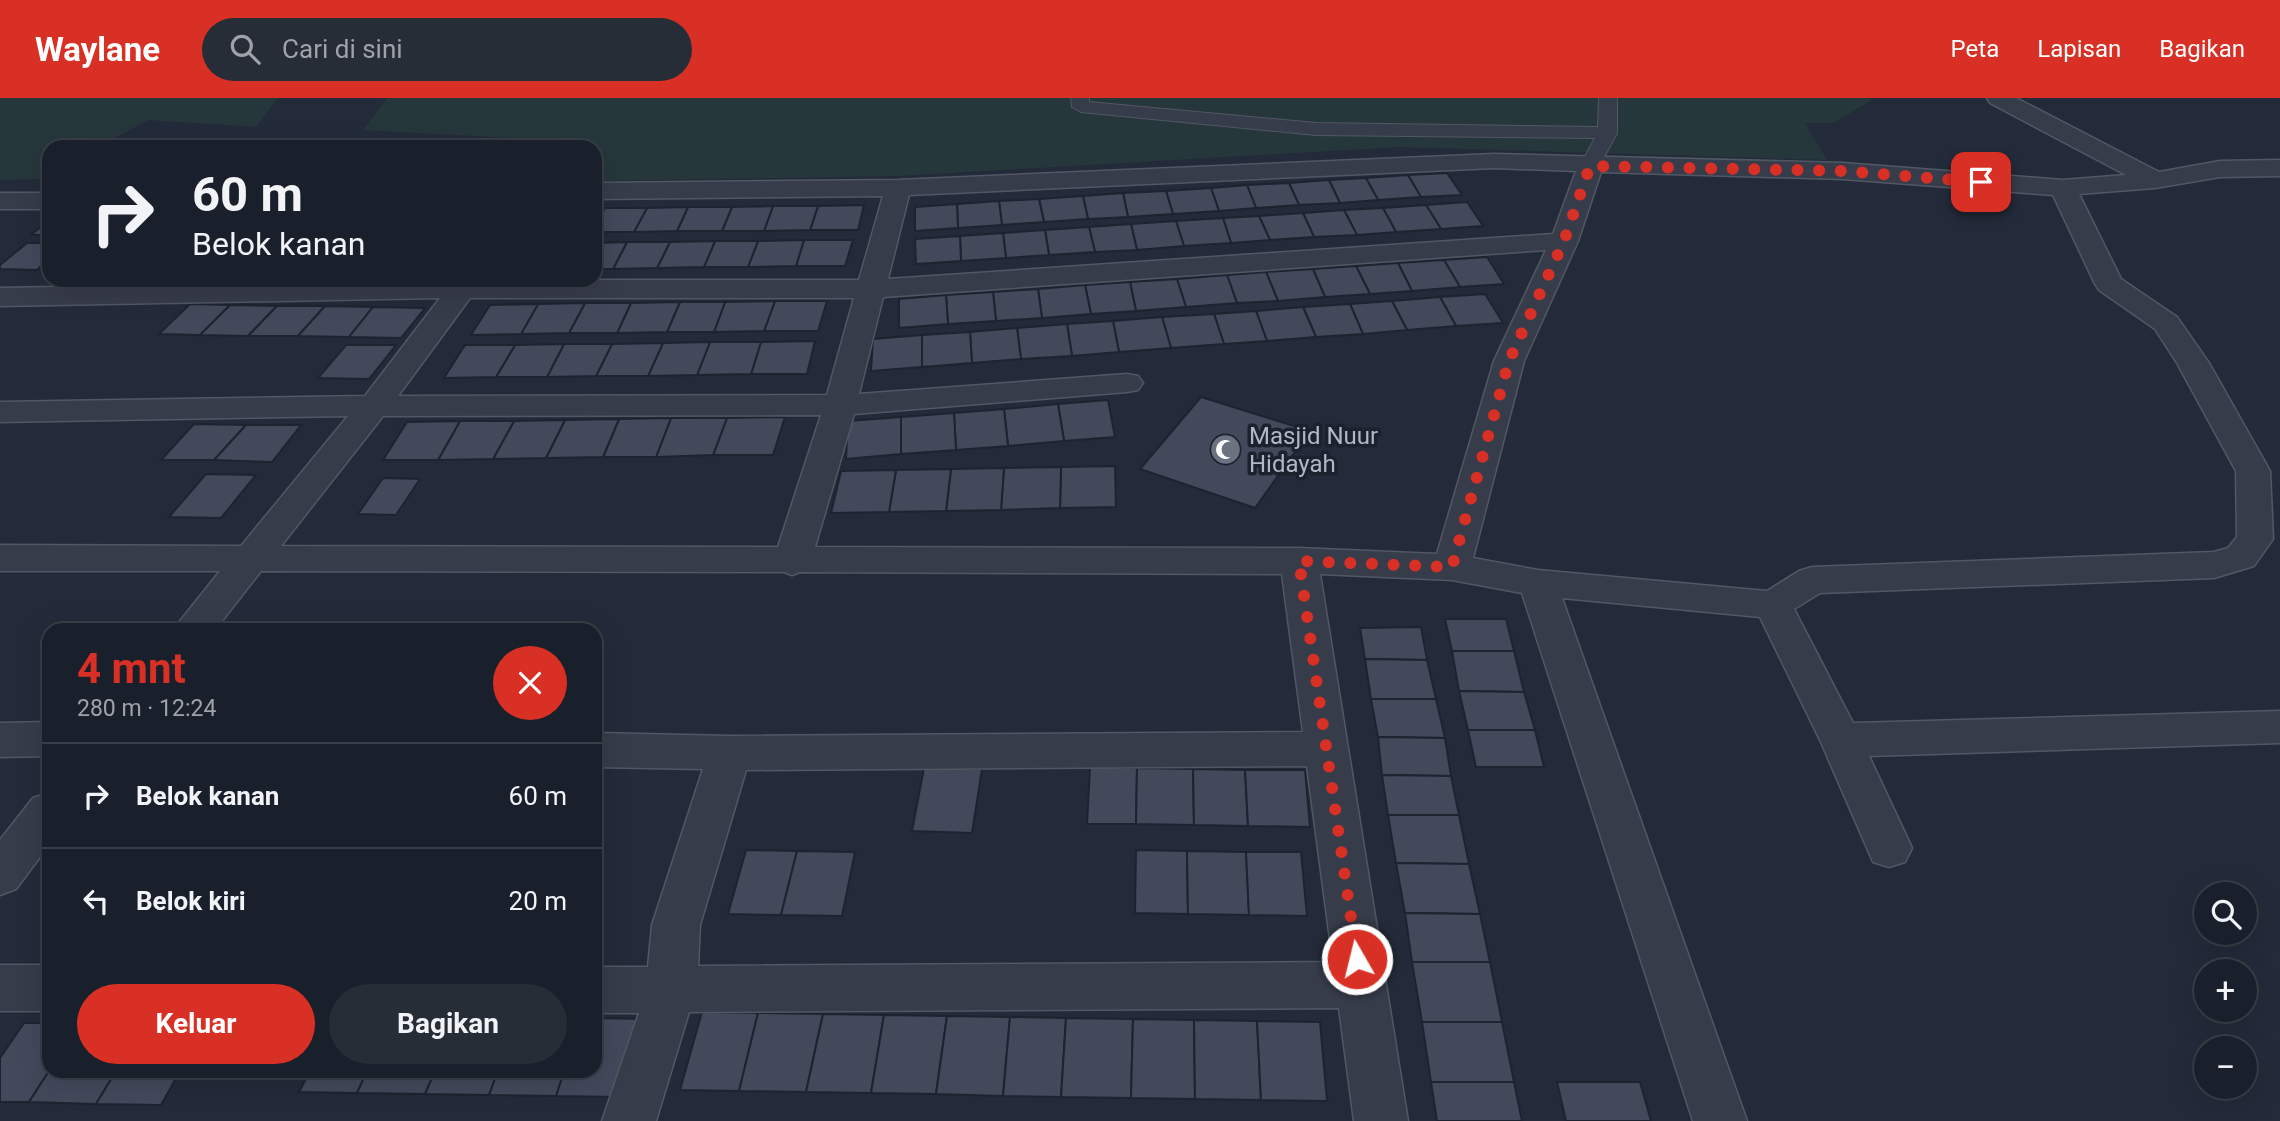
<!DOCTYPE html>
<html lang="id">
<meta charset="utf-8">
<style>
:root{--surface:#1a202b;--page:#272d37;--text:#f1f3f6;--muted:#9fa3a9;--line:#383e47;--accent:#d93025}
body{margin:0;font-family:Roboto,sans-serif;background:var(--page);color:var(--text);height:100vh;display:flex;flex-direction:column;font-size:26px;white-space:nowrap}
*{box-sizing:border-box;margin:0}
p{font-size:23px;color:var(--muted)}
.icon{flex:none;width:38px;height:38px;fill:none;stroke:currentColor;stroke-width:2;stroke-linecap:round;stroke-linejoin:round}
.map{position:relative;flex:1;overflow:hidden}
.panel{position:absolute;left:42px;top:525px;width:560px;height:455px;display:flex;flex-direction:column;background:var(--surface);border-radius:21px;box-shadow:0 7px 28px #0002,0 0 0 2px var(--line)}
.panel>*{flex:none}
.banner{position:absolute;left:42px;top:42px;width:560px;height:147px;border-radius:21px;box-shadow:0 7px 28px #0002,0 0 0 2px var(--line);background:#1a202b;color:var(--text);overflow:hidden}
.buttons{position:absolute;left:2194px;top:784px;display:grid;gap:14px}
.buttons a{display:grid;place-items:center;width:63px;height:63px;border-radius:50%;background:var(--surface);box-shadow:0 7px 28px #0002,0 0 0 2px var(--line);font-size:35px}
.pin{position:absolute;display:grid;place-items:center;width:60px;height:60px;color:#fff;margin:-30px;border-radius:14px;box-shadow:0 4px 10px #0006}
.me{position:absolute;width:77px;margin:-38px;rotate:352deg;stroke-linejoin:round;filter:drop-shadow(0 0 5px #0008)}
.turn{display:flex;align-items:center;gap:24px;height:147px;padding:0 35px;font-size:32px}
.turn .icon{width:91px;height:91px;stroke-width:2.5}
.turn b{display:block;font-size:49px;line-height:60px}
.round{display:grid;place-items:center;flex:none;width:74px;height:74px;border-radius:37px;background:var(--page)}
.headline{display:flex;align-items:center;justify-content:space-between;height:119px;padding:0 35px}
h1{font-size:42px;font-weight:700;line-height:52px;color:var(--accent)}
.cta{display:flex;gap:14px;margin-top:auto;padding:14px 35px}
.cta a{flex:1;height:80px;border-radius:42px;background:var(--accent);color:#fff;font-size:28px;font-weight:700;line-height:80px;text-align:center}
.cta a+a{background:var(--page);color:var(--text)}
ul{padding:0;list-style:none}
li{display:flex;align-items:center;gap:21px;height:105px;padding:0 35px;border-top:2px solid var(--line)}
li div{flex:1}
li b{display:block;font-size:26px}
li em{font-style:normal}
header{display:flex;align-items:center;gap:42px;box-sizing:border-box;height:98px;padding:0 35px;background:var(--accent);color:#fff}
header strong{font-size:33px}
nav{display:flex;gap:38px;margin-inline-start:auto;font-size:24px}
.search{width:490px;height:63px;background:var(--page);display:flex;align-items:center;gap:18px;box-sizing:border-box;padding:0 24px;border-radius:38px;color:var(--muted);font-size:26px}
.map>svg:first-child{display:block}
.green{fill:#26373b}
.building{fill:#42495b;stroke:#1e2330;stroke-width:2}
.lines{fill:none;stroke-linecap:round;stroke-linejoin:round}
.lane-casing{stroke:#525764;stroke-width:2}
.street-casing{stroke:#525764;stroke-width:3}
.lane{fill:#373c4a;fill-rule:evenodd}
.street{fill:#373c4a;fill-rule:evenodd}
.route{stroke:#d93025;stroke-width:12;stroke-dasharray:0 21.6}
.labels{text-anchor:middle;stroke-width:7;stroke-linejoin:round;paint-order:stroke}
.poi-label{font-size:24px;fill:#b2b7c6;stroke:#1c212e;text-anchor:start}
</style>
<header>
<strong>Waylane</strong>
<div class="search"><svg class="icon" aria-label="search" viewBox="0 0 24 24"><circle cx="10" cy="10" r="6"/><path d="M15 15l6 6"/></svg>Cari di sini</div>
<nav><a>Peta</a><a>Lapisan</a><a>Bagikan</a></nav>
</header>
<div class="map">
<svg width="2280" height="1023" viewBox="0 0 2280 1023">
<rect width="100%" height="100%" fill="#232a39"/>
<g class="green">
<path d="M0 0H278L256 29 148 22 99 49H49V77L41 81 0 82Z"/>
<path d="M387 0H1868L1872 2 1833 25H1805L1827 62 1399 49 899 78 595 83V49H584L586 44 363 32Z"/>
</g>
<g class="building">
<path d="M1447 75 1462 97 1421 99 1408 77Z"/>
<path d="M1408 77 1421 99 1378 102 1366 80Z"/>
<path d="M1366 80 1378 102 1340 105 1329 82Z"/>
<path d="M1329 82 1340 105 1299 107 1289 85Z"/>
<path d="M1289 85 1299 107 1256 110 1247 87Z"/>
<path d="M1247 87 1256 110 1219 113 1211 90Z"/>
<path d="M1211 90 1219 113 1173 116 1166 93Z"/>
<path d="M1166 93 1173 116 1128 119 1123 95Z"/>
<path d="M1123 95 1128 119 1088 121 1083 98Z"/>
<path d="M1083 98 1088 121 1044 124 1039 101Z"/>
<path d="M1039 101 1044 124 1002 127 999 103Z"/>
<path d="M999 103 1002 127 958 130 957 106Z"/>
<path d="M1467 104 1483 128 1441 131 1426 107Z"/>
<path d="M957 106 958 130 915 133V109Z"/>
<path d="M864 107 858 132H810L818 108Z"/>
<path d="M1426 107 1441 131 1396 134 1383 110Z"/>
<path d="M773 108H818L810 132 764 133Z"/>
<path d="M773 108 764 133H722L732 109Z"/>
<path d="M688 109H732L722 133H677Z"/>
<path d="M688 109 677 133 634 134 647 110Z"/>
<path d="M605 110H647L634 134H595V127Z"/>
<path d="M1383 110 1396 134 1357 137 1344 112Z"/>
<path d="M1344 112 1357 137 1314 139 1303 115Z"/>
<path d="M1303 115 1314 139 1270 142 1259 118Z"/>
<path d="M1259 118 1270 142 1231 145 1223 120Z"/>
<path d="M1223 120 1231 145 1184 148 1176 123Z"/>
<path d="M49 122V137H31Z"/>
<path d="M1176 123 1184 148 1137 152 1131 126Z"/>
<path d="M1131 126 1137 152 1095 154 1089 129Z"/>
<path d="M1089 129 1095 154 1049 157 1045 132Z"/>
<path d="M1045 132 1049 157 1006 160 1003 135Z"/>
<path d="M1003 135 1006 160 961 163 960 138Z"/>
<path d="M960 138 961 163 916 166 915 141Z"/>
<path d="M804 142H853L845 168H796Z"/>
<path d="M804 142 796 168 748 169 758 143Z"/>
<path d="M715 143H758L748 169H704Z"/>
<path d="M715 143 704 169 657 170 670 144Z"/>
<path d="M627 144H670L657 170 613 171Z"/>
<path d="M627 144 613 171H595V145Z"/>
<path d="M27 145H49V161L37 172 0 171V167Z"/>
<path d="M1487 159 1504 186 1460 189 1444 162Z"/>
<path d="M1444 162 1460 189 1412 193 1398 165Z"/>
<path d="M1398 165 1412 193 1370 196 1356 168Z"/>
<path d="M1356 168 1370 196 1325 199 1313 171Z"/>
<path d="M1313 171 1325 199 1278 203 1266 174Z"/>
<path d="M1266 174 1278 203 1237 205 1227 177Z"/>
<path d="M1227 177 1237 205 1186 209 1177 181Z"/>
<path d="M1177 181 1186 209 1136 213 1130 184Z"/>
<path d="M1130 184 1136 213 1091 216 1085 187Z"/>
<path d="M1085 187 1091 216 1042 220 1038 191Z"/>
<path d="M1038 191 1042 220 996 223 993 194Z"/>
<path d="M993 194 996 223 948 226 946 197Z"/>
<path d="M1485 196 1503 225 1456 228 1440 199Z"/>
<path d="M946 197 948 226 899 230V201Z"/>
<path d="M1440 199 1456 228 1407 232 1392 203Z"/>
<path d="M775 203H827L818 233H764Z"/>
<path d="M775 203 764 233 714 234 725 204Z"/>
<path d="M1392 203 1407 232 1363 236 1350 206Z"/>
<path d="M680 204H725L714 234H667Z"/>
<path d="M680 204 667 234 617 235 631 205Z"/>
<path d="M585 205H631L617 235H569Z"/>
<path d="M585 205 569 235 521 236 538 206Z"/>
<path d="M190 206 230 207 200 237 159 236Z"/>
<path d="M538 206 521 236 471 237 490 207Z"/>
<path d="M1350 206 1363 236 1316 239 1303 209Z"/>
<path d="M230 207 277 208 248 238 200 237Z"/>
<path d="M277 208H325L298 238H248Z"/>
<path d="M325 208 373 209 349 239 298 238Z"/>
<path d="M373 209 425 210 401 240 349 239Z"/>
<path d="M1303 209 1316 239 1267 243 1256 213Z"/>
<path d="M1256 213 1267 243 1224 246 1214 216Z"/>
<path d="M1214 216 1224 246 1171 250 1162 219Z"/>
<path d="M1162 219 1171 250 1119 254 1113 223Z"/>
<path d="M1113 223 1119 254 1072 258 1067 226Z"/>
<path d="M1067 226 1072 258 1021 261 1017 230Z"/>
<path d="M1017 230 1021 261 972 265 970 234Z"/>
<path d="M970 234 972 265 922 269V237Z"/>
<path d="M922 237V269L871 273 873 241Z"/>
<path d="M815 243 807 276H751L761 244Z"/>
<path d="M710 244H761L751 276 697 277Z"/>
<path d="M710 244 697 277 648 278 663 245Z"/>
<path d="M663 245 648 278H596L612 246Z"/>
<path d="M564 246H612L596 278 547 279Z"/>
<path d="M564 246 547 279H496L515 247Z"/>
<path d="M346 247H396L369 281 318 280Z"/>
<path d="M465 247H515L496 279 444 280Z"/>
<path d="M1201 299 1310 333 1255 410 1140 371Z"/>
<path d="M1108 302 1115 339 1064 343 1058 306Z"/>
<path d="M1058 306 1064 343 1008 348 1004 311Z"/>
<path d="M1004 311 1008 348 956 352 954 315Z"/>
<path d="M954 315 956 352 901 356V319Z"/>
<path d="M785 319 773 357H713L727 320Z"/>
<path d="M901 319V356L846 361 848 323Z"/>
<path d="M671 320H727L713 357 656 359Z"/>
<path d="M671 320 656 359H603L619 321Z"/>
<path d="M619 321 603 359 546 360 565 322Z"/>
<path d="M565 322 546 360 493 361 514 323Z"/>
<path d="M460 323H514L493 361 438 362Z"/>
<path d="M460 323 438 362H383L407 324Z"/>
<path d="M194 326 246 327 214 362H161Z"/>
<path d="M246 327H301L272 364 214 362Z"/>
<path d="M1115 368 1116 409 1060 410 1061 369Z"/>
<path d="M1061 369 1060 410 1001 412 1004 370Z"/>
<path d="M1004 370 1001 412 946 413 951 371Z"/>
<path d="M951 371 946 413 889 414 896 372Z"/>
<path d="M896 372 889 414 831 415 841 373Z"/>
<path d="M206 376 256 377 221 420 169 419Z"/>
<path d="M383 380 420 381 396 417 358 416Z"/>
<path d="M1445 521H1506L1514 553H1452Z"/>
<path d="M1421 529 1427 562 1365 561 1360 530Z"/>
<path d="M1452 553H1514L1524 594 1459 593Z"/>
<path d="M1365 561 1427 562 1436 601H1371Z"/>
<path d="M1459 593 1524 594 1535 632H1468Z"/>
<path d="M1371 601H1436L1445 640 1378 639Z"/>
<path d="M1468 632H1535L1544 669H1476Z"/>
<path d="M1378 639 1445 640 1451 678 1382 677Z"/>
<path d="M1090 669 1137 670 1136 726H1087Z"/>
<path d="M924 670 982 671 972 735 912 733Z"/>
<path d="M1137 670 1193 671 1194 727 1136 726Z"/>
<path d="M1193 671 1245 672 1248 728 1194 727Z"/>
<path d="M1245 672H1305L1310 729 1248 728Z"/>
<path d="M1382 677 1451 678 1459 717H1388Z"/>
<path d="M1388 717H1459L1469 766 1396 765Z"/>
<path d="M746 752 797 753 781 817 728 816Z"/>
<path d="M1136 752 1187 753 1188 816 1135 815Z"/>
<path d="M797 753 855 754 842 818 781 817Z"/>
<path d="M1187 753 1246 754 1249 817 1188 816Z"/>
<path d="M1246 754H1301L1307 818 1249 817Z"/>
<path d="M1396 765 1469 766 1480 816 1405 815Z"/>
<path d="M1405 815 1480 816 1490 864H1412Z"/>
<path d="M1412 864H1490L1502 924H1422Z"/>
<path d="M702 914 758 915 739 993 680 992Z"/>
<path d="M758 915 823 916 806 994 739 993Z"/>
<path d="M823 916 884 917 871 995 806 994Z"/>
<path d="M884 917 947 918 936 996 871 995Z"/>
<path d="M947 918 1010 919 1003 998 936 996Z"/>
<path d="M1010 919 1066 920 1061 999 1003 998Z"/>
<path d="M595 920 646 921 621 999 556 998 564 973H595Z"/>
<path d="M1066 920 1133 921 1131 1000 1061 999Z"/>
<path d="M1133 921 1194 922 1195 1001 1131 1000Z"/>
<path d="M1194 922 1257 923 1261 1002 1195 1001Z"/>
<path d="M1257 923 1320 924 1327 1003 1261 1002Z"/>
<path d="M1422 924H1502L1514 984H1431Z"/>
<path d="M24 925H49V973L29 1004H0V960Z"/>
<path d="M49 973H116L96 1006 29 1004Z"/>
<path d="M116 973H180L161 1007 96 1006Z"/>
<path d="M310 973H367L357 995 299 994Z"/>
<path d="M367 973H435L425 996 357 995Z"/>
<path d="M435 973H498L489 997 425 996Z"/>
<path d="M498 973H564L556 998 489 997Z"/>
<path d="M1431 984H1514L1522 1023H1437Z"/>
<path d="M1557 984H1640L1651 1023H1566Z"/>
</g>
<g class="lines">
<defs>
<path id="lane" d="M1071 0H1089V4L1316 25 1598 29 1599 0H1617V35L1597 72 1590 74 1580 68 1595 40 1316 37 1081 14 1072 9Z"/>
<g id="street">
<path d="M1987 0H2016L2159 74 2220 63 2280 62V78L2220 79 2155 90 2079 96 2121 181 2177 219 2209 265 2270 373 2273 441 2254 468 2214 480 1820 495 1794 511 1853 625 2280 613V645L1869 658 1912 750 1905 764 1889 769 1873 764 1820 642 1760 519 1562 500 1747 1023H1693L1522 495 1452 482 1320 476 1408 1023H1354L1339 910 689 914 656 1023H602L639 915H595V869H648L652 827 703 671 595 669V635L730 638 1303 634 1282 476 800 474 792 477 784 474 261 473 215 532H173L220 473H0V447L241 448 348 318 0 324V304L365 298 440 200 0 208V190L453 182H859L883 98 595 101V85L898 82 1494 56 1843 65 2063 82 2126 77 1990 5ZM1494 70 1576 73 1553 136 888 181 909 97ZM1601 74 1843 81 2053 97 2095 186 2099 192 2155 231 2177 265 2236 373 2237 439 2228 450 2214 454 1812 469 1799 473 1767 493 1538 472 1473 460 1524 263 1578 143ZM1546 152 1494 263 1437 456 1299 450 815 449 854 316 1127 294 1138 292 1143 285 1138 278 1127 276 859 296 883 199ZM470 200H854L827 297 398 298ZM821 317 778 449 281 448 383 318ZM1307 668 1333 864 698 868 700 827 746 672Z"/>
<rect x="0" y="95" width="49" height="16"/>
<path d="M49 624V658L0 659V625Z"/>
<path d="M49 695V747L16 791 0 797V742L33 700Z"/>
<rect x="0" y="867" width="49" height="46"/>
</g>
</defs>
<use href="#lane" class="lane-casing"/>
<use href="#street" class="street-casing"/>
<use href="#lane" class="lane"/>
<use href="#street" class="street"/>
</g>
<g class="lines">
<path class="route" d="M1357 861 1299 463 1452 469 1509 263 1564 143 1590 68 1843 73 1981 84"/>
</g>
<defs>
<symbol id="mosque-disc" viewBox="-11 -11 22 22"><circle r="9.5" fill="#6b7280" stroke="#1c212e"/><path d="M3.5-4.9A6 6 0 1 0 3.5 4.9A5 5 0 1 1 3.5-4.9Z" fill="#fff"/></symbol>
</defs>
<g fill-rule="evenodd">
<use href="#mosque-disc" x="1208" y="334" width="35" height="35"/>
</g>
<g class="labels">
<g class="poi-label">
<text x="1249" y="346">Masjid Nuur<tspan x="1249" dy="28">Hidayah</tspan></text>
</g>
</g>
</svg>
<div class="buttons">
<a><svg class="icon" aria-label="search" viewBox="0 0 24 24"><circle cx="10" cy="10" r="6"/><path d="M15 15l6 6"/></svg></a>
<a>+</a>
<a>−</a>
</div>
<div class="pin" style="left:1981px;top:84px;background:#d93025"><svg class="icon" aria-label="arrive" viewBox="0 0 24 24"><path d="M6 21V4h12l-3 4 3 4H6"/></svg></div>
<svg class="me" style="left:1357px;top:861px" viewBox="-20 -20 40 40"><circle r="17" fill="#d93025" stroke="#fff" stroke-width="3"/><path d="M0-11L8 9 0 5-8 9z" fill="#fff"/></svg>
<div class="banner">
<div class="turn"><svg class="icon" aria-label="right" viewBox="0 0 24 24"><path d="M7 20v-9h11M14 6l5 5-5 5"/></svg><div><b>60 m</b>Belok kanan</div></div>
</div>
<section class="panel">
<div class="headline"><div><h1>4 mnt</h1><p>280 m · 12:24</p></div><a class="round" style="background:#d93025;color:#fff"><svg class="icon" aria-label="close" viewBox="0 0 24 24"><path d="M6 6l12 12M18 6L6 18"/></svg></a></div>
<ul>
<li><svg class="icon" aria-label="right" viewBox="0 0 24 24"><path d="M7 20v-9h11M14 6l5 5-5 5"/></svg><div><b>Belok kanan</b></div><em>60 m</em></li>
<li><svg class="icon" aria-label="left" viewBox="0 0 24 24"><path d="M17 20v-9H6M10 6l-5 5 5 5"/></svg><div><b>Belok kiri</b></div><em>20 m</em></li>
</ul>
<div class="cta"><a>Keluar</a><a>Bagikan</a></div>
</section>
</div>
